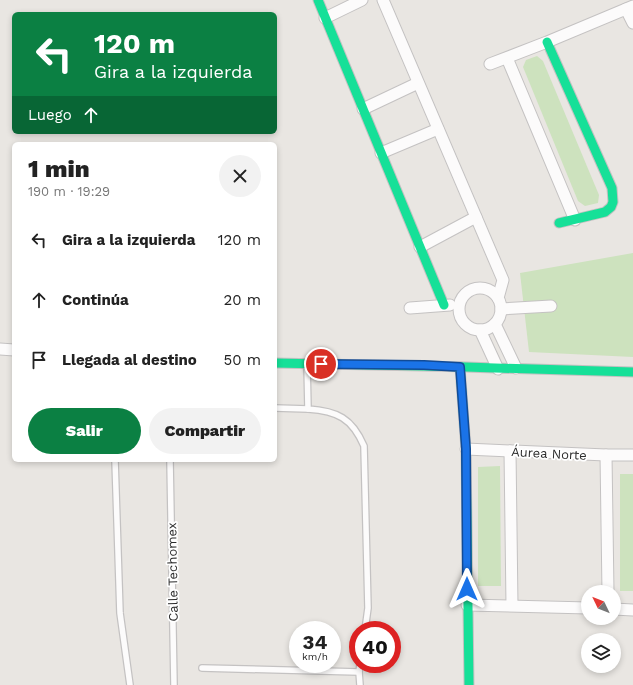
<!DOCTYPE html>
<html lang="es">
<meta charset="utf-8">
<style>
:root{--surface:#fff;--page:#f2f2f2;--text:#222;--muted:#767676;--accent:#0b8043}
body{margin:0;font-family:"Work Sans",sans-serif;background:var(--page);color:var(--text);height:100vh;display:flex;flex-direction:column;font-size:15px;white-space:nowrap}
*{box-sizing:border-box;margin:0}
p{font-size:13px;color:var(--muted)}
.icon{flex:none;width:22px;height:22px;fill:none;stroke:currentColor;stroke-width:2;stroke-linecap:round;stroke-linejoin:round}
.map{position:relative;flex:1;overflow:hidden}
.side{position:absolute;left:12px;top:142px;width:265px;height:320px;display:flex;flex-direction:column;background:var(--surface);border-radius:6px;box-shadow:0 2px 6px #0003}
.side>*{flex:none}
.guide{position:absolute;left:12px;top:12px;width:265px;height:122px;border-radius:6px;box-shadow:0 2px 6px #0003;background:#0b8043;color:#fff;overflow:hidden}
.needle{width:26px;rotate:313deg}
.tools{position:absolute;left:581px;top:585px;display:grid;gap:8px}
.tools a{display:grid;place-items:center;width:40px;height:40px;border-radius:50%;background:var(--surface);box-shadow:0 2px 6px #0003;font-size:20px}
.speed{position:absolute;left:289px;top:621px;display:flex;gap:8px;font-size:20px;font-weight:700;text-align:center}
.speed>*{display:grid;place-content:center;width:52px;height:52px;border-radius:50%;background:var(--surface);box-shadow:0 2px 6px #0003;line-height:1}
.speed small{font-size:10px;font-weight:400}
.speed .limit{border:6px solid #d22;background:#fff;color:#111}
.pin{position:absolute;display:grid;place-items:center;width:34px;height:34px;color:#fff;margin:-17px;border:2px solid #fff;border-radius:50%;box-shadow:0 1px 4px #0007}
.me{position:absolute;width:44px;margin:-22px;rotate:0deg;stroke-linejoin:round;filter:drop-shadow(0 0 3px #0008)}
.turn{display:flex;align-items:center;gap:14px;height:84px;padding:0 16px;font-size:18px}
.turn .icon{width:52px;height:52px;stroke-width:2.5}
.turn b{display:block;font-size:28px;line-height:34px}
.then{display:flex;align-items:center;height:38px;padding:0 16px;background:#0003;gap:8px;font-size:15px}
.round{display:grid;place-items:center;flex:none;width:42px;height:42px;border-radius:21px;background:var(--page)}
.headline{display:flex;align-items:center;justify-content:space-between;height:68px;padding:0 16px}
h1{font-size:24px;font-weight:800;line-height:30px}
.button{display:flex;gap:8px;margin-top:auto;padding:8px 16px}
.button a{flex:1;height:46px;border-radius:24px;background:var(--accent);color:#fff;font-size:16px;font-weight:800;line-height:46px;text-align:center}
.button a+a{background:var(--page);color:var(--text)}
ul{padding:0;list-style:none}
li{display:flex;align-items:center;gap:12px;height:60px;padding:0 16px}
li div{flex:1}
li b{display:block;font-size:15px}
li em{font-style:normal}
.map>svg:first-child{display:block}
.green{fill:#cde2be}
.lines{fill:none;stroke-linecap:round;stroke-linejoin:round}
.lane-casing{stroke:#c4c2c2;stroke-width:8}
.street-casing{stroke:#c4c2c2;stroke-width:13}
.fast-casing{stroke:#c4c2c2;stroke-width:11}
.lane{stroke:#fcfbfb;stroke-width:5.5}
.street{stroke:#fcfbfb;stroke-width:11}
.fast{stroke:#16e098;stroke-width:9}
.route-casing{stroke:#114b97;stroke-width:10}
.route{stroke:#1a73e8;stroke-width:7}
.labels{text-anchor:middle;stroke-width:3.5;stroke-linejoin:round;paint-order:stroke}
.street-label{font-size:13px;fill:#2c2c2c;stroke:#fff}
</style>
<div class="map">
<svg width="633" height="685" viewBox="0 0 633 685">
<rect width="100%" height="100%" fill="#e9e6e2"/>
<g class="green">
<path d="M537 56 543 61 599 195 598 203 585 206 578 201 523 67 526 60Z"/>
<path d="M633 253V357L529 352 520 273Z"/>
<path d="M500 466 501 586H478V467Z"/>
<rect x="620" y="474" width="13" height="117"/>
</g>
<g class="lines">
<defs>
<g id="lane">
<path d="M307 364 308 409C337 411 352 418 364 446L368 608 365 630"/>
<path d="M275 408 308 409"/>
<path d="M115 460 120 613 130 685"/>
<path d="M170 460 174 685"/>
<path d="M360 664 359 672 360 685"/>
<path d="M202 668 359 672"/>
</g>
<g id="street">
<path d="M383 0 503 280 498 298"/>
<path d="M626 9 633 23"/>
<path d="M325 18 362 0"/>
<path d="M507 58 575 220"/>
<path d="M490 64 547 42 633 6"/>
<path d="M363 109 418 83"/>
<path d="M381 153 438 129"/>
<path d="M420 247 476 217"/>
<circle cx="480" cy="309" r="21"/>
<path d="M410 308 450 305"/>
<path d="M501 309 551 306"/>
<path d="M495 324 516 368"/>
<path d="M480 330 498 369"/>
<path d="M0 349 14 350"/>
<path d="M466 449 606 455H633"/>
<path d="M510 451 512 605"/>
<path d="M606 455 608 592"/>
<path d="M467 605 588 608"/>
<path d="M614 609 633 610"/>
</g>
<g id="fast">
<path d="M318 0 444 305"/>
<path d="M547 42 612 188 613 202 611 207 605 212 559 223"/>
<path d="M275 363C394 365 514 368 633 372"/>
<path d="M460 367 466 449 469 685"/>
</g>
</defs>
<use href="#lane" class="lane-casing"/>
<use href="#street" class="street-casing"/>
<use href="#fast" class="fast-casing"/>
<use href="#lane" class="lane"/>
<use href="#street" class="street"/>
<use href="#fast" class="fast"/>
</g>
<g class="lines">
<defs>
<path id="route" d="M321 364 424 365 460 367 466 449 467 589"/>
</defs>
<use href="#route" class="route-casing"/>
<use href="#route" class="route"/>
</g>
<g class="labels">
<g class="street-label">
<text transform="translate(549 453) rotate(3)" y="5">Áurea Norte</text>
<text transform="translate(172 572) rotate(-91)" y="5">Calle Techomex</text>
</g>
</g>
</svg>
<div class="tools">
<a><svg class="needle" viewBox="-14 -14 28 28"><path d="M0-13l5 13h-10z" fill="#e53935"/><path d="M0 13l5-13h-10z" fill="#767676"/></svg></a>
<a><svg class="icon" aria-label="layers" viewBox="0 0 24 24"><path d="M12 4l9 5-9 5-9-5zM3 14l9 5 9-5"/></svg></a>
</div>
<div class="speed"><div>34<small>km/h</small></div><div class="limit">40</div></div>
<div class="pin" style="left:321px;top:364px;background:#d93025"><svg class="icon" aria-label="arrive" viewBox="0 0 24 24"><path d="M6 21V4h12l-3 4 3 4H6"/></svg></div>
<svg class="me" style="left:467px;top:589px" viewBox="-20 -20 40 40"><path d="M0-17L14 15 0 8-14 15z" fill="#1a73e8" stroke="#fff" stroke-width="4"/></svg>
<div class="guide">
<div class="turn"><svg class="icon" aria-label="left" viewBox="0 0 24 24"><path d="M17 20v-9H6M10 6l-5 5 5 5"/></svg><div><b>120 m</b>Gira a la izquierda</div></div>
<div class="then">Luego<svg class="icon" aria-label="ahead" viewBox="0 0 24 24"><path d="M12 20V5M6 11l6-6 6 6"/></svg></div>
</div>
<section class="side">
<div class="headline"><div><h1>1 min</h1><p>190 m · 19:29</p></div><a class="round"><svg class="icon" aria-label="close" viewBox="0 0 24 24"><path d="M6 6l12 12M18 6L6 18"/></svg></a></div>
<ul>
<li><svg class="icon" aria-label="left" viewBox="0 0 24 24"><path d="M17 20v-9H6M10 6l-5 5 5 5"/></svg><div><b>Gira a la izquierda</b></div><em>120 m</em></li>
<li><svg class="icon" aria-label="ahead" viewBox="0 0 24 24"><path d="M12 20V5M6 11l6-6 6 6"/></svg><div><b>Continúa</b></div><em>20 m</em></li>
<li><svg class="icon" aria-label="arrive" viewBox="0 0 24 24"><path d="M6 21V4h12l-3 4 3 4H6"/></svg><div><b>Llegada al destino</b></div><em>50 m</em></li>
</ul>
<div class="button"><a>Salir</a><a>Compartir</a></div>
</section>
</div>
